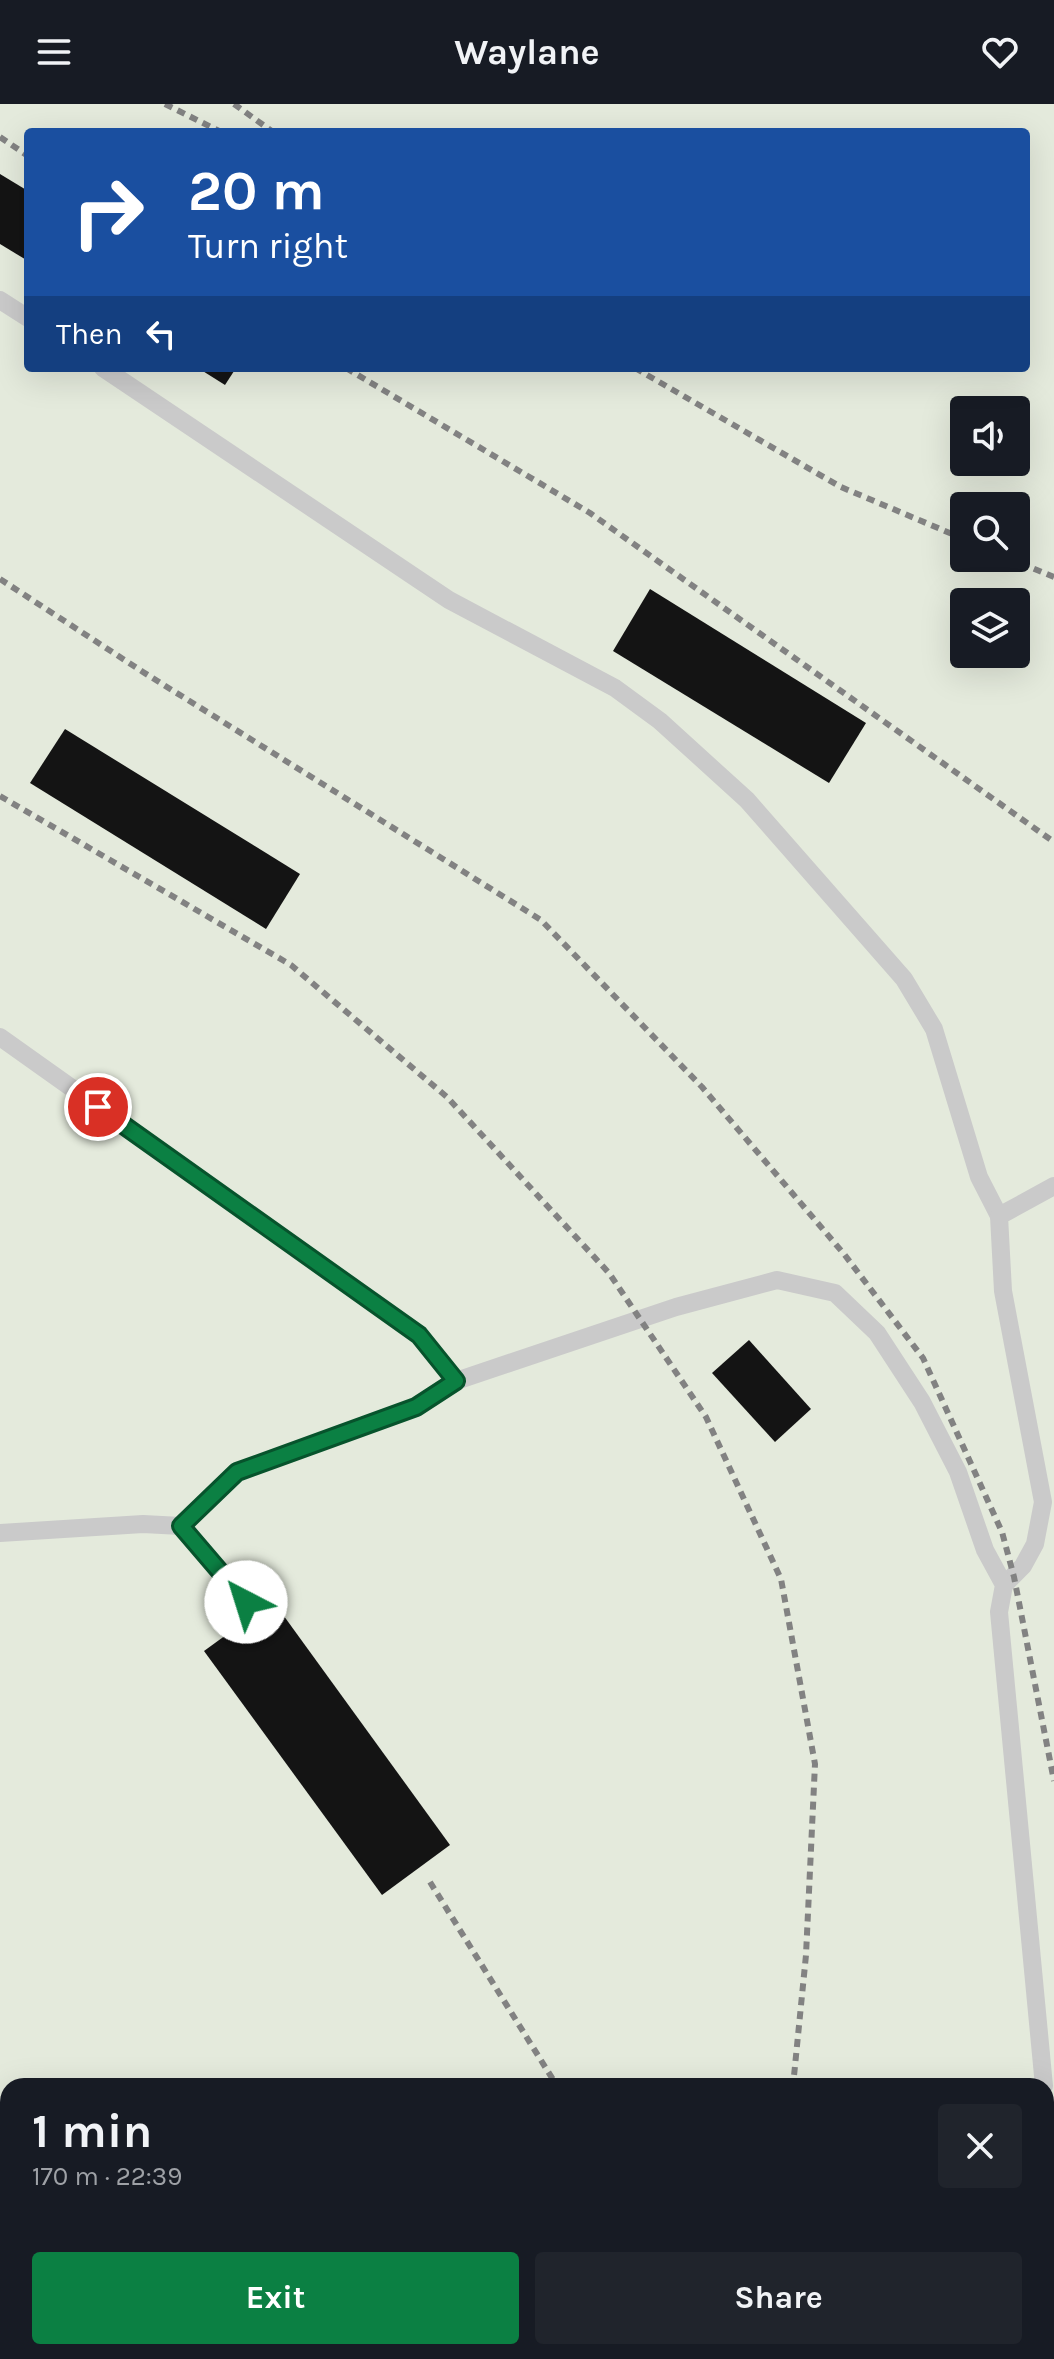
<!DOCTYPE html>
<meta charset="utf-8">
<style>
:root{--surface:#171b24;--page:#20242c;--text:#f1f3f6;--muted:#9ea1a6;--accent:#0b8043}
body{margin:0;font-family:Karla,sans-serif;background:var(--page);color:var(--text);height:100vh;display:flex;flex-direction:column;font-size:30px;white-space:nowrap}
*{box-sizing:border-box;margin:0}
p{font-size:26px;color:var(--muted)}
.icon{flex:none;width:44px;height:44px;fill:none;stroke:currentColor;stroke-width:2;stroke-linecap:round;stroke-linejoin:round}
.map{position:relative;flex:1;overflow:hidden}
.side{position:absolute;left:0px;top:1974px;width:1054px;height:282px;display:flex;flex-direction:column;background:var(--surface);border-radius:24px 24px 0 0;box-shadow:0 8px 32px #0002}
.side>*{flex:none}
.guide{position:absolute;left:24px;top:24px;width:1006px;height:244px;border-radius:8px;box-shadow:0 8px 32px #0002;background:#1a4fa0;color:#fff;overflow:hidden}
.buttons{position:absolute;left:950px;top:292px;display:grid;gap:16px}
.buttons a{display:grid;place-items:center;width:80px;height:80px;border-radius:8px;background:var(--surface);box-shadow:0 8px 32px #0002;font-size:40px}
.pin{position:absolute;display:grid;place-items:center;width:68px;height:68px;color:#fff;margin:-34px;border:4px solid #fff;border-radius:50%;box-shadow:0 2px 8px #0007}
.me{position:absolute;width:88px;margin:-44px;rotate:320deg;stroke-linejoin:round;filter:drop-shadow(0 0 6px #0008)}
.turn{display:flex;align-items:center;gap:28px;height:168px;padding:0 32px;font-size:36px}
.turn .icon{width:104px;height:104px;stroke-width:2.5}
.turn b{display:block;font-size:56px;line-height:68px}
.then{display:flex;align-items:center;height:76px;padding:0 32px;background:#0003;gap:16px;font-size:30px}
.round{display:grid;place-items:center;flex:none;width:84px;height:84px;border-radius:8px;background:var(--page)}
.head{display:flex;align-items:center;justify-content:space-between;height:136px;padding:0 32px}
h1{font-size:48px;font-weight:700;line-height:60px}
.primary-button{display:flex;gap:16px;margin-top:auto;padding:16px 32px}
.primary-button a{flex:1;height:92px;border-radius:8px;background:var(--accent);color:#fff;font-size:32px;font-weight:700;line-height:92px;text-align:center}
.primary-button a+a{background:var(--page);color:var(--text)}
header{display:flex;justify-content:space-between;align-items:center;height:104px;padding:0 32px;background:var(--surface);font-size:36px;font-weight:700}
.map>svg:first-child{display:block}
.green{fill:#e4eadc;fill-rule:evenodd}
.building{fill:#141414}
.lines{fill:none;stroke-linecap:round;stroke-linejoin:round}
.lane{stroke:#cacaca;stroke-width:18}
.rail{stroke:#828282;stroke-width:6;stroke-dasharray:8 6;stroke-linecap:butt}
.route-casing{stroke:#07532c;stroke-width:20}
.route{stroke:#0b8043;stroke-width:14}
</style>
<header><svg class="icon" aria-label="menu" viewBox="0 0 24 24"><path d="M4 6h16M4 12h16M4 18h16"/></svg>Waylane<svg class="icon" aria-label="heart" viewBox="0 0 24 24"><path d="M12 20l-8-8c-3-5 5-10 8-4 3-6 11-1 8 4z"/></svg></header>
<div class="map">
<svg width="1054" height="2255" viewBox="0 0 1054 2255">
<rect width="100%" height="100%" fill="#fff"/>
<path class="green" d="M0 0H1054V2255H0ZM28 28H1026V264H28ZM964 306H1016V358H964ZM964 402H1016V454H964ZM964 498H1016V550H964ZM8 1982H1046V2248H8Z"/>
<g class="building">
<path d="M0 70 28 87V157L0 140Z"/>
<path d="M198 264H236L225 281Z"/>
<path d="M650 485 866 619 829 679 613 547Z"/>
<path d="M65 625 300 770 266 825 30 679Z"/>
<path d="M749 1236 811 1305 775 1338 712 1269Z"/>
<path d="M273 1497 450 1741 382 1791 204 1547Z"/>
</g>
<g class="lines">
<g class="lane">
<path d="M0 196 28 214"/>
<path d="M103 264 449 496 615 584 660 617 747 696 904 875 934 925 979 1073 999 1112"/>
<path d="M0 933 419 1231 456 1277"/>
<path d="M0 1429 143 1420 181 1422"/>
<path d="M1004 1481 1023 1462 1035 1440 1043 1398 1003 1187 999 1112 1054 1082"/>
<path d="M246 1498 181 1422 237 1368 416 1303 456 1277 676 1203 777 1176 835 1189 877 1229 922 1298 958 1368 985 1446 1004 1481 999 1508 1044 1982"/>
<path d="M1046 2003 1054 2100"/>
</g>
<g class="rail">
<path d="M165 0 221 28"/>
<path d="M234 0 273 28"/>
<path d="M0 33 28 52"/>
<path d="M346 264 590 409 1054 738"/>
<path d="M635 264 841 383 964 435"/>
<path d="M1008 454 1054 473"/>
<path d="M0 475 143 568 541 816 702 983 844 1150 923 1254 1002 1428 1014 1473 1054 1677"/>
<path d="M0 692 291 861 447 993 609 1169 706 1313 781 1475 815 1660 806 1851 793 1982"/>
<path d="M430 1778 557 1982"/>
<path d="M701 2248 704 2255"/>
<path d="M773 2255V2248"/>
</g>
</g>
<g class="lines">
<defs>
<path id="route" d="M98 1003 419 1231 456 1277 416 1303 237 1368 181 1422 246 1498"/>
</defs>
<use href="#route" class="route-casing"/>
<use href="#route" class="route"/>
</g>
</svg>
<div class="buttons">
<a><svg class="icon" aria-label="sound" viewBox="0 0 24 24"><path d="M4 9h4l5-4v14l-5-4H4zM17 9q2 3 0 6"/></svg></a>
<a><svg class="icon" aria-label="search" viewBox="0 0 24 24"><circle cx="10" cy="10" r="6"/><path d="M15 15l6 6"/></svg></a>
<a><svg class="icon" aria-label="layers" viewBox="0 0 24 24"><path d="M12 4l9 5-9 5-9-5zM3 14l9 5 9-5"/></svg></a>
</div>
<div class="pin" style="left:98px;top:1003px;background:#d93025"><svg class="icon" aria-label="arrive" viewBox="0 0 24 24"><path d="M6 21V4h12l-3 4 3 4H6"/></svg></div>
<svg class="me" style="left:246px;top:1498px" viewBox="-20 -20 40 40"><circle r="19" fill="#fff"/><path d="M0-13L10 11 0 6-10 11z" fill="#0b8043"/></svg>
<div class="guide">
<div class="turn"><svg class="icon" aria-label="right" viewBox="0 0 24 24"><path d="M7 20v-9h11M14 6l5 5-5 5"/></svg><div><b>20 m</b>Turn right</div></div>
<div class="then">Then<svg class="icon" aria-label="left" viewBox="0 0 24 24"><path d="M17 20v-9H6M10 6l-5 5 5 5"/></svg></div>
</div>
<section class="side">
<div class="head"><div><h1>1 min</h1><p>170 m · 22:39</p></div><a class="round"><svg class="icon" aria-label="close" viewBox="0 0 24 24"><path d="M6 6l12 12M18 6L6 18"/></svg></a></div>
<div class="primary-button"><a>Exit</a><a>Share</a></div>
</section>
</div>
